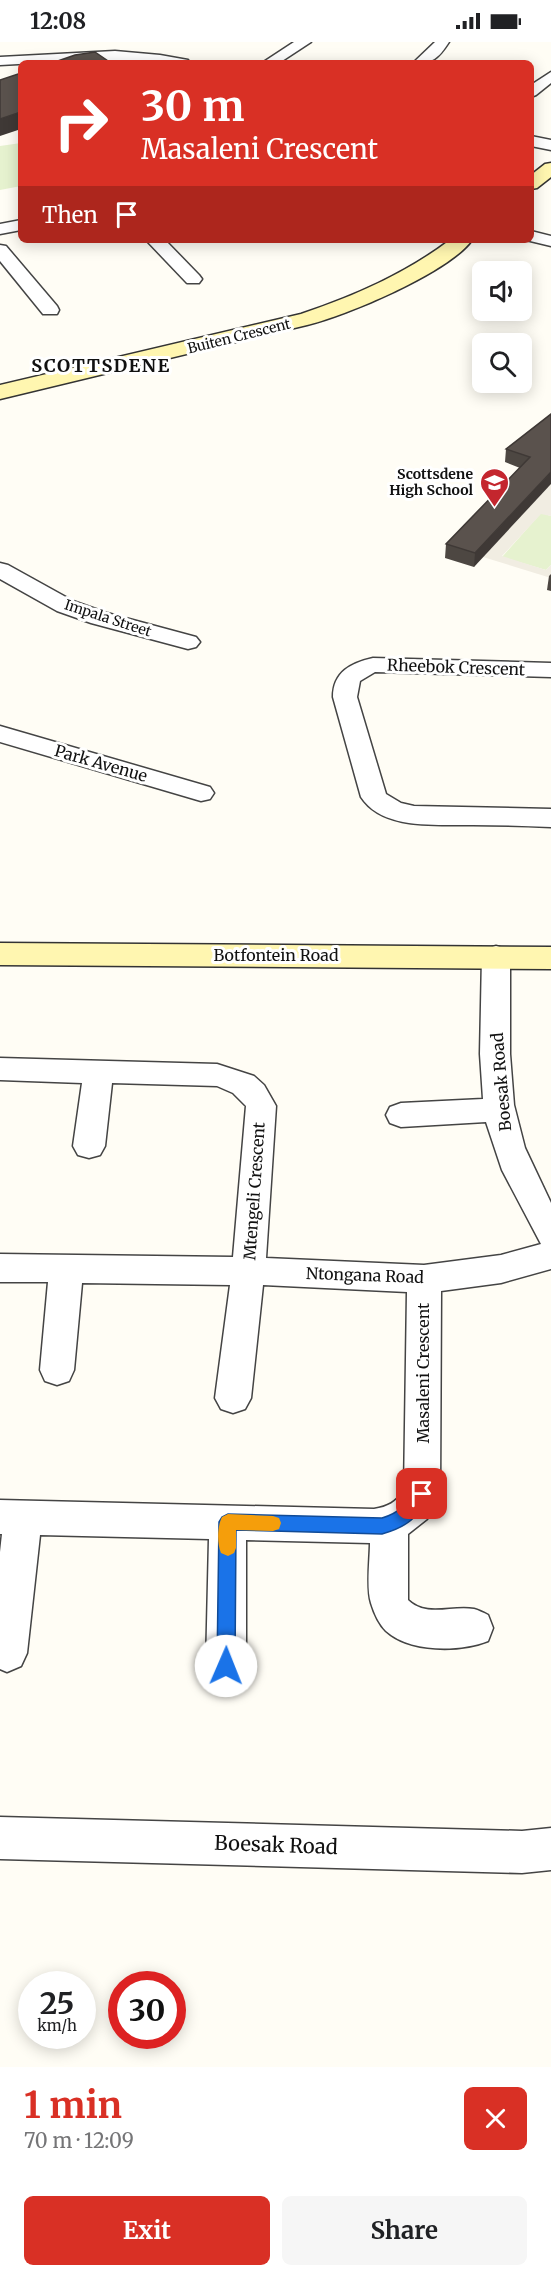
<!DOCTYPE html>
<meta charset="utf-8">
<style>
:root{--surface:#fff;--page:#f6f6f6;--text:#202124;--muted:#757577;--accent:#d93025}
body{margin:0;font-family:Merriweather,serif;background:var(--page);color:var(--text);height:100vh;display:flex;flex-direction:column;font-size:22px;white-space:nowrap}
*{box-sizing:border-box;margin:0}
p{font-size:20px;color:var(--muted)}
.icon{flex:none;width:33px;height:33px;fill:none;stroke:currentColor;stroke-width:2;stroke-linecap:round;stroke-linejoin:round}
.map{position:relative;height:2025px;overflow:hidden}
.side{display:flex;flex-direction:column;background:var(--surface);flex:1}
.side>*{flex:none}
.hud{position:absolute;left:18px;top:18px;width:516px;height:183px;border-radius:9px;box-shadow:0 3px 15px #0003;background:#d93025;color:#fff;overflow:hidden}
.tools{position:absolute;left:472px;top:219px;display:grid;gap:12px}
.tools a{display:grid;place-items:center;width:60px;height:60px;border-radius:9px;background:var(--surface);box-shadow:0 3px 15px #0003;font-size:30px}
.speed{position:absolute;left:18px;top:1929px;display:flex;gap:12px;font-size:30px;font-weight:700;text-align:center}
.speed>*{display:grid;place-content:center;width:78px;height:78px;border-radius:50%;background:var(--surface);box-shadow:0 3px 15px #0003;line-height:1}
.speed small{font-size:15px;font-weight:400}
.speed .limit{border:9px solid #d22;background:#fff;color:#111}
.pin{position:absolute;display:grid;place-items:center;width:51px;height:51px;color:#fff;margin:-26px;border-radius:12px;box-shadow:0 3px 9px #0006}
.me{position:absolute;width:66px;margin:-33px;rotate:1deg;stroke-linejoin:round;filter:drop-shadow(0 0 4px #0008)}
.turn{display:flex;align-items:center;gap:21px;height:126px;padding:0 24px;font-size:27px}
.turn .icon{width:78px;height:78px;stroke-width:2.5}
.turn b{display:block;font-size:42px;line-height:51px}
.then{display:flex;align-items:center;height:57px;padding:0 24px;background:#0003;gap:12px;font-size:22px}
.round{display:grid;place-items:center;flex:none;width:63px;height:63px;border-radius:9px;background:var(--page)}
.summary{display:flex;align-items:center;justify-content:space-between;height:102px;padding:0 24px}
h1{font-size:36px;font-weight:700;line-height:45px;color:var(--accent)}
.primary-button{display:flex;gap:12px;margin-top:auto;padding:12px 24px}
.primary-button a{flex:1;height:69px;border-radius:9px;background:var(--accent);color:#fff;font-size:24px;font-weight:700;line-height:69px;text-align:center}
.primary-button a+a{background:var(--page);color:var(--text)}
.status{display:flex;justify-content:space-between;align-items:center;height:42px;padding:0 30px;background:var(--surface);direction:ltr}
.status svg{height:16px;fill:currentColor}
.map>svg:first-child{display:block}
.pitch{fill:#e6f2cf}
.plaza{fill:#f1ede2}
.lines{fill:none;stroke-linecap:round;stroke-linejoin:round}
.street-casing{stroke:#444;stroke-width:3}
.secondary-casing{stroke:#333;stroke-width:3}
.street{fill:#fff;fill-rule:evenodd}
.secondary{fill:#fff6b0;fill-rule:evenodd}
.wall{fill:#4d4742}
.shaded-wall{fill:#3f3936}
.building{fill:#5a524d;stroke:#3f3936;stroke-width:1.5}
.route{fill:#1a73e8;stroke:#114b97;stroke-width:1.5}
.slow{fill:#f59e0b}
.labels{text-anchor:middle;stroke-width:6;stroke-linejoin:round;paint-order:stroke}
.far-street-label{font-size:14px;fill:#111;stroke:#fff}
.far-poi-label{font-size:14px;font-weight:bold;fill:#111;stroke:#fff;text-anchor:end}
.street-label{font-size:16px;fill:#111;stroke:#fff}
.far-district-label{font-size:18px;font-weight:bold;letter-spacing:1.5px;fill:#111;stroke:#fff}
.near-street-label{font-size:20px;fill:#111;stroke:#fff}
</style>
<div class="status"><b>12:08</b><svg viewBox="0 0 49 12"><path d="M0 12V9h3v3zM5 12V6h3v6zM10 12V3h3v9zM15 12V0h3v12zM26 1h20v11H26zM47 4h2v5h-2z"/></svg></div>
<div class="map">
<svg width="551" height="2025" viewBox="0 0 551 2025">
<rect width="100%" height="100%" fill="#fffdf5"/>
<g class="pitch">
<path d="M21 101V144L0 148V104Z"/>
<path d="M541 471 551 474V523L546 528 502 515Z"/>
</g>
<path class="plaza" d="M551 442V474L541 472 502 514 546 528 551 523V536L483 515Z"/>
<g class="lines">
<defs>
<g id="street">
<path d="M294 0H311L279 21H262Z"/>
<path d="M435 0H449C438 17 433 21 413 21Z"/>
<path d="M115 9 160 13 188 18 190 21 92 18 0 23V15Z"/>
<path d="M551 30V41L536 53 531 55V43Z"/>
<path d="M531 94 551 98V108L531 104Z"/>
<path d="M21 178V188L0 192V182Z"/>
<path d="M531 189 551 194V204L526 198H531Z"/>
<path d="M146 198H165L199 233 202 237 199 241H187Z"/>
<path d="M0 203 6 204 57 264 59 268 57 272H43L0 219Z"/>
<path d="M0 521 8 523 73 559 107 571 196 595 200 600 196 605 188 607 91 581 57 569 0 537Z"/>
<path d="M373 616 551 621V635L375 630 360 639 357 655 386 752 401 761 414 764 551 767V785C525 784 499 783 473 783 438 782 383 789 361 755L333 655C333 630 351 621 373 616Z"/>
<path d="M0 684 210 745 214 751 210 757 201 759 0 700Z"/>
<path d="M496 904 506 907 510 914V1012L514 1063 525 1106 551 1161V1227L501 1241 441 1249 440 1452 427 1477 408 1492V1558C427 1576 451 1563 474 1567 478 1568 484 1571 488 1573L493 1586 488 1599C460 1610 410 1611 386 1589 379 1582 374 1571 371 1561 366 1546 370 1517 370 1501L246 1498V1624L240 1638 226 1643 212 1638 206 1624 209 1497 40 1493 27 1611 21 1624 7 1630 0 1627V1510L2 1492H0V1458L374 1467C388 1465 396 1460 404 1449L407 1250 263 1243 251 1356 245 1367 233 1371 221 1367 215 1356 230 1243 82 1241 74 1328 69 1339 57 1343 45 1339 40 1328 48 1240H0V1212L233 1215 246 1064 233 1051 217 1044 112 1041 105 1104 100 1113 89 1116 78 1113 73 1104 82 1041 0 1038V1016L217 1022 254 1034 264 1043 276 1064 266 1216 424 1223 501 1213 541 1202 502 1128 486 1080 401 1085 390 1081 386 1073 390 1065 401 1061 483 1057 480 1012 482 914 486 907Z"/>
<path d="M0 1775 522 1789 551 1786V1828L522 1831 0 1817Z"/>
</g>
<g id="secondary">
<path d="M551 121V135L537 146 531 147V133L545 122Z"/>
<path d="M450 198H472C449 230 346 274 307 283L0 357V343L301 272C354 254 405 232 450 198Z"/>
<path d="M0 901 551 905V927L0 923Z"/>
</g>
</defs>
<use href="#street" class="street-casing"/>
<use href="#secondary" class="secondary-casing"/>
<use href="#street" class="street"/>
<use href="#secondary" class="secondary"/>
</g>
<g class="wall">
<path d="M551 372 474 525 445 516 446 502 520 426 505 420 506 407Z"/>
<path d="M551 532V549L547 548 549 534Z"/>
</g>
<g class="shaded-wall">
<path d="M21 70V87L0 94V77Z"/>
<path d="M551 430V442L474 525 475 511Z"/>
</g>
<g class="building">
<path d="M95 10 111 21H52L75 13Z"/>
<path d="M21 31V70L0 77V38Z"/>
<path d="M551 372V430L475 511 446 502 530 415 506 407Z"/>
</g>
<path class="route" d="M422 1444 428 1446 430 1452C419 1475 407 1485 382 1492L236 1488 235 1624 233 1631 226 1633 220 1631 217 1624 219 1480 222 1475 228 1472 382 1476C399 1471 408 1462 416 1446Z"/>
<path class="slow" d="M228 1472 273 1474 279 1476 281 1481 279 1487 273 1489 236 1488V1506L234 1511 228 1514 221 1511C217 1502 217 1485 222 1475Z"/>
<defs>
<symbol id="school-pin" viewBox="-11 -11 22 30"><path d="M0 17L-7.5 6A9.5 9.5 0 1 1 7.5 6Z" fill="#c4262e" stroke="#fff"/><path d="M0-5L7-2L0 1L-7-2ZM-4 1L0 2.5L4 1V4Q0 6-4 4Z" fill="#fff"/></symbol>
</defs>
<g fill-rule="evenodd">
<use href="#school-pin" x="478" y="424" width="33" height="45"/>
</g>
<g class="labels">
<g class="far-street-label">
<text transform="translate(239 294) rotate(-14)" y="5">Buiten Crescent</text>
<text transform="translate(108 576) rotate(18)" y="5">Impala Street</text>
</g>
<g class="far-poi-label">
<text x="473" y="437">Scottsdene<tspan x="473" dy="16">High School</tspan></text>
</g>
<g class="street-label">
<text transform="translate(456 625) rotate(2)" y="6">Rheebok Crescent</text>
<text transform="translate(101 721) rotate(16)" y="6">Park Avenue</text>
<text x="276" y="919">Botfontein Road</text>
<text transform="translate(501 1040) rotate(-95)" y="6">Boesak Road</text>
<text transform="translate(254 1149) rotate(-86)" y="6">Mtengeli Crescent</text>
<text transform="translate(365 1233) rotate(2)" y="6">Ntongana Road</text>
<text transform="translate(423 1331) rotate(-90)" y="6">Masaleni Crescent</text>
</g>
<g class="far-district-label">
<text x="101" y="330">SCOTTSDENE</text>
</g>
<g class="near-street-label">
<text transform="translate(276 1803) rotate(2)" y="7">Boesak Road</text>
</g>
</g>
</svg>
<div class="tools">
<a><svg class="icon" aria-label="sound" viewBox="0 0 24 24"><path d="M4 9h4l5-4v14l-5-4H4zM17 9q2 3 0 6"/></svg></a>
<a><svg class="icon" aria-label="search" viewBox="0 0 24 24"><circle cx="10" cy="10" r="6"/><path d="M15 15l6 6"/></svg></a>
</div>
<div class="speed"><div>25<small>km/h</small></div><div class="limit">30</div></div>
<div class="pin" style="left:422px;top:1452px;background:#d93025"><svg class="icon" aria-label="arrive" viewBox="0 0 24 24"><path d="M6 21V4h12l-3 4 3 4H6"/></svg></div>
<svg class="me" style="left:226px;top:1624px" viewBox="-20 -20 40 40"><circle r="19" fill="#fff"/><path d="M0-13L10 11 0 6-10 11z" fill="#1a73e8"/></svg>
<div class="hud">
<div class="turn"><svg class="icon" aria-label="right" viewBox="0 0 24 24"><path d="M7 20v-9h11M14 6l5 5-5 5"/></svg><div><b>30 m</b>Masaleni Crescent</div></div>
<div class="then">Then<svg class="icon" aria-label="arrive" viewBox="0 0 24 24"><path d="M6 21V4h12l-3 4 3 4H6"/></svg></div>
</div>
</div>
<section class="side">
<div class="summary"><div><h1>1 min</h1><p>70 m · 12:09</p></div><a class="round" style="background:#d93025;color:#fff"><svg class="icon" aria-label="close" viewBox="0 0 24 24"><path d="M6 6l12 12M18 6L6 18"/></svg></a></div>
<div class="primary-button"><a>Exit</a><a>Share</a></div>
</section>
